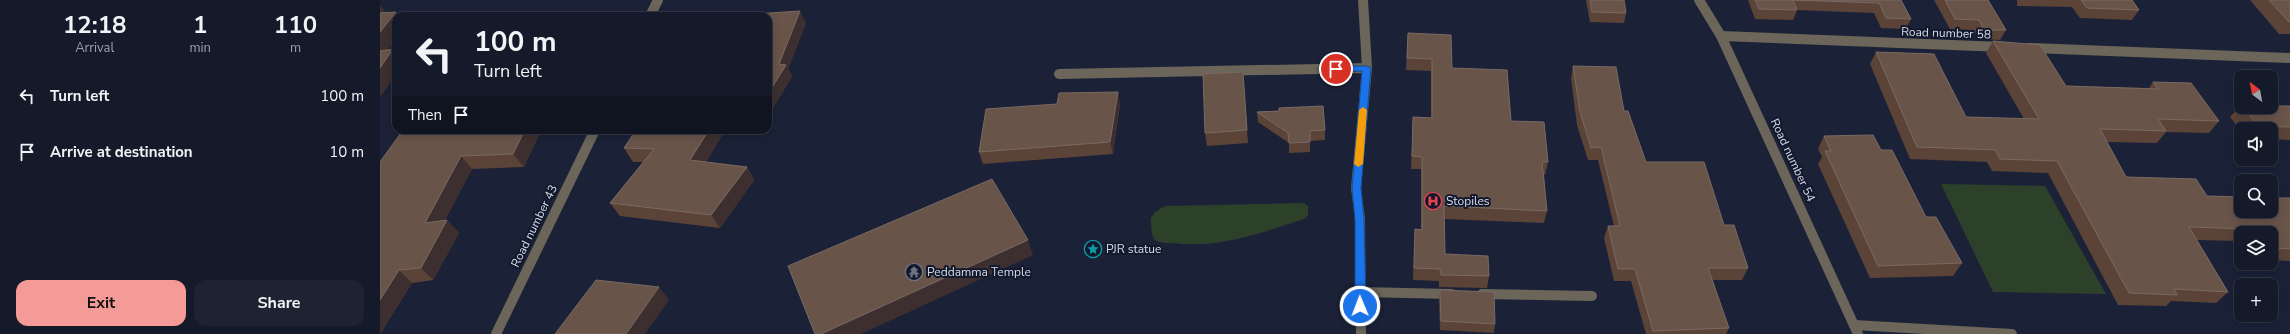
<!DOCTYPE html>
<style>
:root{--surface:#141a29;--page:#1d2331;--text:#f1f3f6;--muted:#9da1a8;--line:#333846;--accent:#f59b97}
body{margin:0;font-family:"Nunito Sans",sans-serif;background:var(--page);color:var(--text);height:100vh;display:flex;flex-direction:column;font-size:15px;white-space:nowrap}
*{box-sizing:border-box;margin:0}
p{font-size:13px;color:var(--muted)}
.icon{flex:none;width:22px;height:22px;fill:none;stroke:currentColor;stroke-width:2;stroke-linecap:round;stroke-linejoin:round}
.map{position:relative;flex:1;overflow:hidden}
.details{display:flex;flex-direction:column;background:var(--surface);width:380px}
.details>*{flex:none}
.banner{position:absolute;left:12px;top:12px;width:380px;height:122px;border-radius:12px;box-shadow:0 2px 10px #0003,0 0 0 1px var(--line);background:#141a29;color:var(--text);overflow:hidden}
.needle{width:26px;rotate:328deg}
.tools{position:absolute;left:1854px;top:70px;display:grid;gap:8px}
.tools a{display:grid;place-items:center;width:44px;height:44px;border-radius:8px;background:var(--surface);box-shadow:0 2px 10px #0003,0 0 0 1px var(--line);font-size:20px}
.pin{position:absolute;display:grid;place-items:center;width:34px;height:34px;color:#fff;margin:-17px;border:2px solid #fff;border-radius:50%;box-shadow:0 1px 4px #0007}
.me{position:absolute;width:44px;margin:-22px;rotate:359deg;stroke-linejoin:round;filter:drop-shadow(0 0 3px #0008)}
.turn{display:flex;align-items:center;gap:14px;height:84px;padding:0 16px;font-size:18px}
.turn .icon{width:52px;height:52px;stroke-width:2.5}
.turn b{display:block;font-size:28px;line-height:34px}
.then{display:flex;align-items:center;height:38px;padding:0 16px;background:#0003;gap:8px;font-size:15px}
.eta{display:flex;justify-content:space-evenly;align-items:center;height:68px;text-align:center}
.eta b{font-size:24px;font-weight:700;line-height:28px}
.button{display:flex;gap:8px;margin-top:auto;padding:8px 16px}
.button a{flex:1;height:46px;border-radius:12px;background:var(--accent);color:#111;font-size:16px;font-weight:700;line-height:46px;text-align:center}
.button a+a{background:var(--page);color:var(--text)}
ul{padding:0;list-style:none}
li{display:flex;align-items:center;gap:12px;height:56px;padding:0 16px}
li div{flex:1}
li b{display:block;font-size:15px}
li em{font-style:normal}
main{display:flex;flex:1;min-height:0}
.map>svg:first-child{display:block}
.green{fill:#2d402a}
.lines{fill:none;stroke-linecap:round;stroke-linejoin:round}
.minor{stroke:#6b655a;stroke-width:10}
.wall{fill:#5c4337}
.shaded-wall{fill:#3d2f2f}
.building{fill:#69544a;stroke:#7a6963}
.route{fill:#1a73e8;stroke:#114b97}
.slow{fill:#f59e0b}
.labels{text-anchor:middle;stroke-width:4;stroke-linejoin:round;paint-order:stroke}
.street-label{font-size:12px;fill:#d6dbe9;stroke:#12192c}
.poi-label{font-size:12px;fill:#d6dbe9;stroke:#12192c;text-anchor:start}
</style>
<main>
<section class="details">
<div class="eta">
<div><b>12:18</b><p>Arrival</p></div>
<div><b>1</b><p>min</p></div>
<div><b>110</b><p>m</p></div>
</div>
<ul>
<li><svg class="icon" aria-label="left" viewBox="0 0 24 24"><path d="M17 20v-9H6M10 6l-5 5 5 5"/></svg><div><b>Turn left</b></div><em>100 m</em></li>
<li><svg class="icon" aria-label="arrive" viewBox="0 0 24 24"><path d="M6 21V4h12l-3 4 3 4H6"/></svg><div><b>Arrive at destination</b></div><em>10 m</em></li>
</ul>
<div class="button"><a>Exit</a><a>Share</a></div>
</section>
<div class="map">
<svg width="1910" height="334" viewBox="0 0 1910 334">
<rect width="100%" height="100%" fill="#1b2237"/>
<g class="green">
<path d="M1561 184 1665 186 1726 294 1613 292Z"/>
<path d="M924 203 928 206V215L924 219C881 233 838 249 792 243 786 243 778 243 774 239 771 234 771 223 771 218L775 212 785 206Z"/>
</g>
<g class="lines">
<g class="minor">
<path d="M1319 0 1341 36 1478 334"/>
<path d="M270 16 278 0"/>
<path d="M1341 36 1623 47"/>
<path d="M1649 48 1910 58"/>
<path d="M679 74 987 68"/>
<path d="M980 292 1072 294"/>
<path d="M1102 294 1212 296"/>
<path d="M1474 325 1632 334"/>
<path d="M116 334 215 130"/>
<path d="M981 334 980 219 976 188 987 68 983 0"/>
</g>
</g>
<g class="wall">
<path d="M1206 0H1244L1246 13 1244 23 1210 22Z"/>
<path d="M1368 0H1521L1531 19 1526 29 1501 28 1494 13 1417 10 1413 20 1375 19Z"/>
<path d="M1554 0H1608L1626 30 1620 40 1599 39 1593 30 1570 29Z"/>
<path d="M1637 0H1752L1759 10 1752 20 1700 18 1692 7 1637 6Z"/>
<path d="M1870 0H1910V34H1899Z"/>
<path d="M388 16 426 23 408 69 412 76 393 108H388Z"/>
<path d="M1028 33 1072 68 1131 121 1168 162 1165 175 1164 174 1167 211 1164 223 1064 219 1065 254 1109 276 1107 288 1059 287V281L1033 280 1034 242 1035 229 1041 230V169H1031L1033 117 1051 118V71L1026 70Z"/>
<path d="M1613 41 1686 86 1769 88 1773 82 1839 121 1829 133 1786 132 1777 143 1727 142 1746 177 1827 196 1910 198V261L1891 260V233H1861V242V241L1816 240 1848 292 1836 303 1791 301 1786 306 1738 305 1668 173 1612 171 1607 162 1530 159 1490 64 1496 52 1586 117 1644 119 1606 53Z"/>
<path d="M1193 66 1244 111 1266 162 1344 225 1368 268 1362 280H1332L1349 328 1346 334H1266L1251 281H1234L1224 238 1228 226H1234L1218 160H1208L1197 125 1191 78Z"/>
<path d="M864 85 868 143 827 146 825 133Z"/>
<path d="M740 104 733 154 603 164 599 152Z"/>
<path d="M1861 105V107L1910 106V140L1891 139V129H1861V131L1850 117Z"/>
<path d="M899 111 945 130V140L930 141V152L909 153V143L878 122 877 112Z"/>
<path d="M23 130H161L144 167 92 169 65 220H67L79 233 53 280 32 283 0 334Z"/>
<path d="M345 130 326 162 367 167 374 180 340 228 240 216 230 203 264 162H253L244 148Z"/>
<path d="M1444 136 1501 150 1546 217 1582 263 1573 276 1490 278 1438 164 1442 157 1438 149Z"/>
<path d="M1060 290 1115 324 1114 333 1060 330 1059 300Z"/>
</g>
<g class="shaded-wall">
<path d="M0 5 8 15 0 24Z"/>
<path d="M420 11 426 23 408 69 412 76 393 108 388 99V94Z"/>
<path d="M16 12 19 16H16V39L0 59V32Z"/>
<path d="M13 49 16 53V75L1 96 0 95V68Z"/>
<path d="M738 92 740 104 733 154 730 142Z"/>
<path d="M145 130H161L144 167 133 154Z"/>
<path d="M329 130H345L319 174 310 160Z"/>
<path d="M81 156 92 169 57 235 45 223Z"/>
<path d="M367 167 374 180 340 228 331 215Z"/>
<path d="M67 220 79 233 53 280 41 268Z"/>
<path d="M648 240 653 255 481 334H441Z"/>
<path d="M19 270 32 283 0 334V300Z"/>
<path d="M279 287 289 300 265 334H246Z"/>
</g>
<g class="building">
<path d="M1210 0H1244L1246 13 1212 12Z"/>
<path d="M1375 0H1521L1531 19 1506 18 1499 3 1413 0 1417 10 1379 9Z"/>
<path d="M1565 0H1608L1626 30H1604L1599 20 1575 19Z"/>
<path d="M1701 0H1752L1759 10 1707 8Z"/>
<path d="M1889 0H1910V22H1909Z"/>
<path d="M420 11 399 64 406 65 388 94V16H344Z"/>
<path d="M16 12 0 32V13Z"/>
<path d="M1028 33 1071 35 1072 68 1127 70 1131 121 1164 122 1168 162H1162L1167 211 1064 206 1065 254 1108 256 1109 276 1061 275 1060 269 1034 268 1035 229 1042 230V157L1032 156 1033 117 1052 118V59L1027 58Z"/>
<path d="M1613 41 1660 45 1686 86 1778 89 1773 82 1811 83 1839 121 1778 119 1786 131 1720 129 1746 177 1816 179 1827 196 1861 197V211H1891V198H1910V249L1891 248V233H1875L1872 229 1809 227 1848 292 1794 289 1797 295 1749 293 1677 161 1620 159 1615 150 1537 147 1496 52 1554 54 1586 117 1659 119Z"/>
<path d="M13 49 0 68V51Z"/>
<path d="M1193 66 1236 67 1244 111H1248L1266 162H1324L1344 225H1354L1368 268H1328L1349 328 1273 331 1255 269H1238L1228 226H1240L1221 147 1211 148 1200 112Z"/>
<path d="M863 72 867 130 825 133 823 74Z"/>
<path d="M738 92 730 142 599 152 606 109 677 104 679 93Z"/>
<path d="M943 106 945 130 930 131V142L909 143 908 133 877 112 899 111V108Z"/>
<path d="M1891 106H1910V127L1878 126 1863 107H1891Z"/>
<path d="M23 130H145L133 154 81 156 45 223 67 220 41 268 19 270 0 300V162Z"/>
<path d="M256 130H329L310 160 367 167 331 215 230 203 274 149 244 148Z"/>
<path d="M1493 135 1501 150H1512L1546 217H1556L1582 263 1498 266 1445 151H1451L1444 136Z"/>
<path d="M612 179 648 240 441 334H435L408 266Z"/>
<path d="M216 280 279 287 246 334H175Z"/>
<path d="M1060 290 1114 292 1115 324 1061 321Z"/>
</g>
<path class="route" d="M987 66 991 68 981 188 984 219 986 306 980 310 975 306V219L972 188 982 71 956 72 952 69 956 66Z"/>
<path class="slow" d="M983 107 987 110 983 164 978 167 974 164 979 110Z"/>
<defs>
<symbol id="hospital-ring" viewBox="-11 -11 22 22"><circle r="9.5" fill="#12192c" stroke="#e0444e" stroke-width="1.5"/><path d="M-5-5h3v3.5h4V-5h3V5h-3V1.5h-4V5h-3Z" fill="#e0444e"/></symbol>
<symbol id="sight-ring" viewBox="-11 -11 22 22"><circle r="9.5" fill="#12192c" stroke="#0f9aa8" stroke-width="1.5"/><path d="M0-6L1.8-2.2L6-1.7L2.9 1.2L3.7 5.4L0 3.3L-3.7 5.4L-2.9 1.2L-6-1.7L-1.8-2.2Z" fill="#0f9aa8"/></symbol>
<symbol id="temple-ring" viewBox="-11 -11 22 22"><circle r="9.5" fill="#12192c" stroke="#6b7280" stroke-width="1.5"/><path d="M0-6L5-2H3V0L6.5 2.5H4V6H1.5V3h-3V6H-4V2.5H-6.5L-3 0V-2H-5Z" fill="#6b7280"/></symbol>
</defs>
<g fill-rule="evenodd">
<use href="#hospital-ring" x="1043" y="191" width="20" height="20"/>
<use href="#sight-ring" x="703" y="239" width="20" height="20"/>
<use href="#temple-ring" x="524" y="262" width="20" height="20"/>
</g>
<g class="labels">
<g class="street-label">
<text transform="translate(1566 33) rotate(2)" y="4">Road number 58</text>
<text transform="translate(1413 160) rotate(65)" y="4">Road number 54</text>
<text transform="translate(154 226) rotate(-64)" y="4">Road number 43</text>
</g>
<g class="poi-label">
<text x="1066" y="205">Stopiles</text>
<text x="726" y="253">PJR statue</text>
<text x="547" y="276">Peddamma Temple</text>
</g>
</g>
</svg>
<div class="tools">
<a><svg class="needle" viewBox="-14 -14 28 28"><path d="M0-13l5 13h-10z" fill="#e53935"/><path d="M0 13l5-13h-10z" fill="#9da1a8"/></svg></a>
<a><svg class="icon" aria-label="sound" viewBox="0 0 24 24"><path d="M4 9h4l5-4v14l-5-4H4zM17 9q2 3 0 6"/></svg></a>
<a><svg class="icon" aria-label="search" viewBox="0 0 24 24"><circle cx="10" cy="10" r="6"/><path d="M15 15l6 6"/></svg></a>
<a><svg class="icon" aria-label="layers" viewBox="0 0 24 24"><path d="M12 4l9 5-9 5-9-5zM3 14l9 5 9-5"/></svg></a>
<a>+</a>
</div>
<div class="pin" style="left:956px;top:69px;background:#d93025"><svg class="icon" aria-label="arrive" viewBox="0 0 24 24"><path d="M6 21V4h12l-3 4 3 4H6"/></svg></div>
<svg class="me" style="left:980px;top:306px" viewBox="-20 -20 40 40"><circle r="17" fill="#1a73e8" stroke="#fff" stroke-width="3"/><path d="M0-11L8 9 0 5-8 9z" fill="#fff"/></svg>
<div class="banner">
<div class="turn"><svg class="icon" aria-label="left" viewBox="0 0 24 24"><path d="M17 20v-9H6M10 6l-5 5 5 5"/></svg><div><b>100 m</b>Turn left</div></div>
<div class="then">Then<svg class="icon" aria-label="arrive" viewBox="0 0 24 24"><path d="M6 21V4h12l-3 4 3 4H6"/></svg></div>
</div>
</div>
</main>
